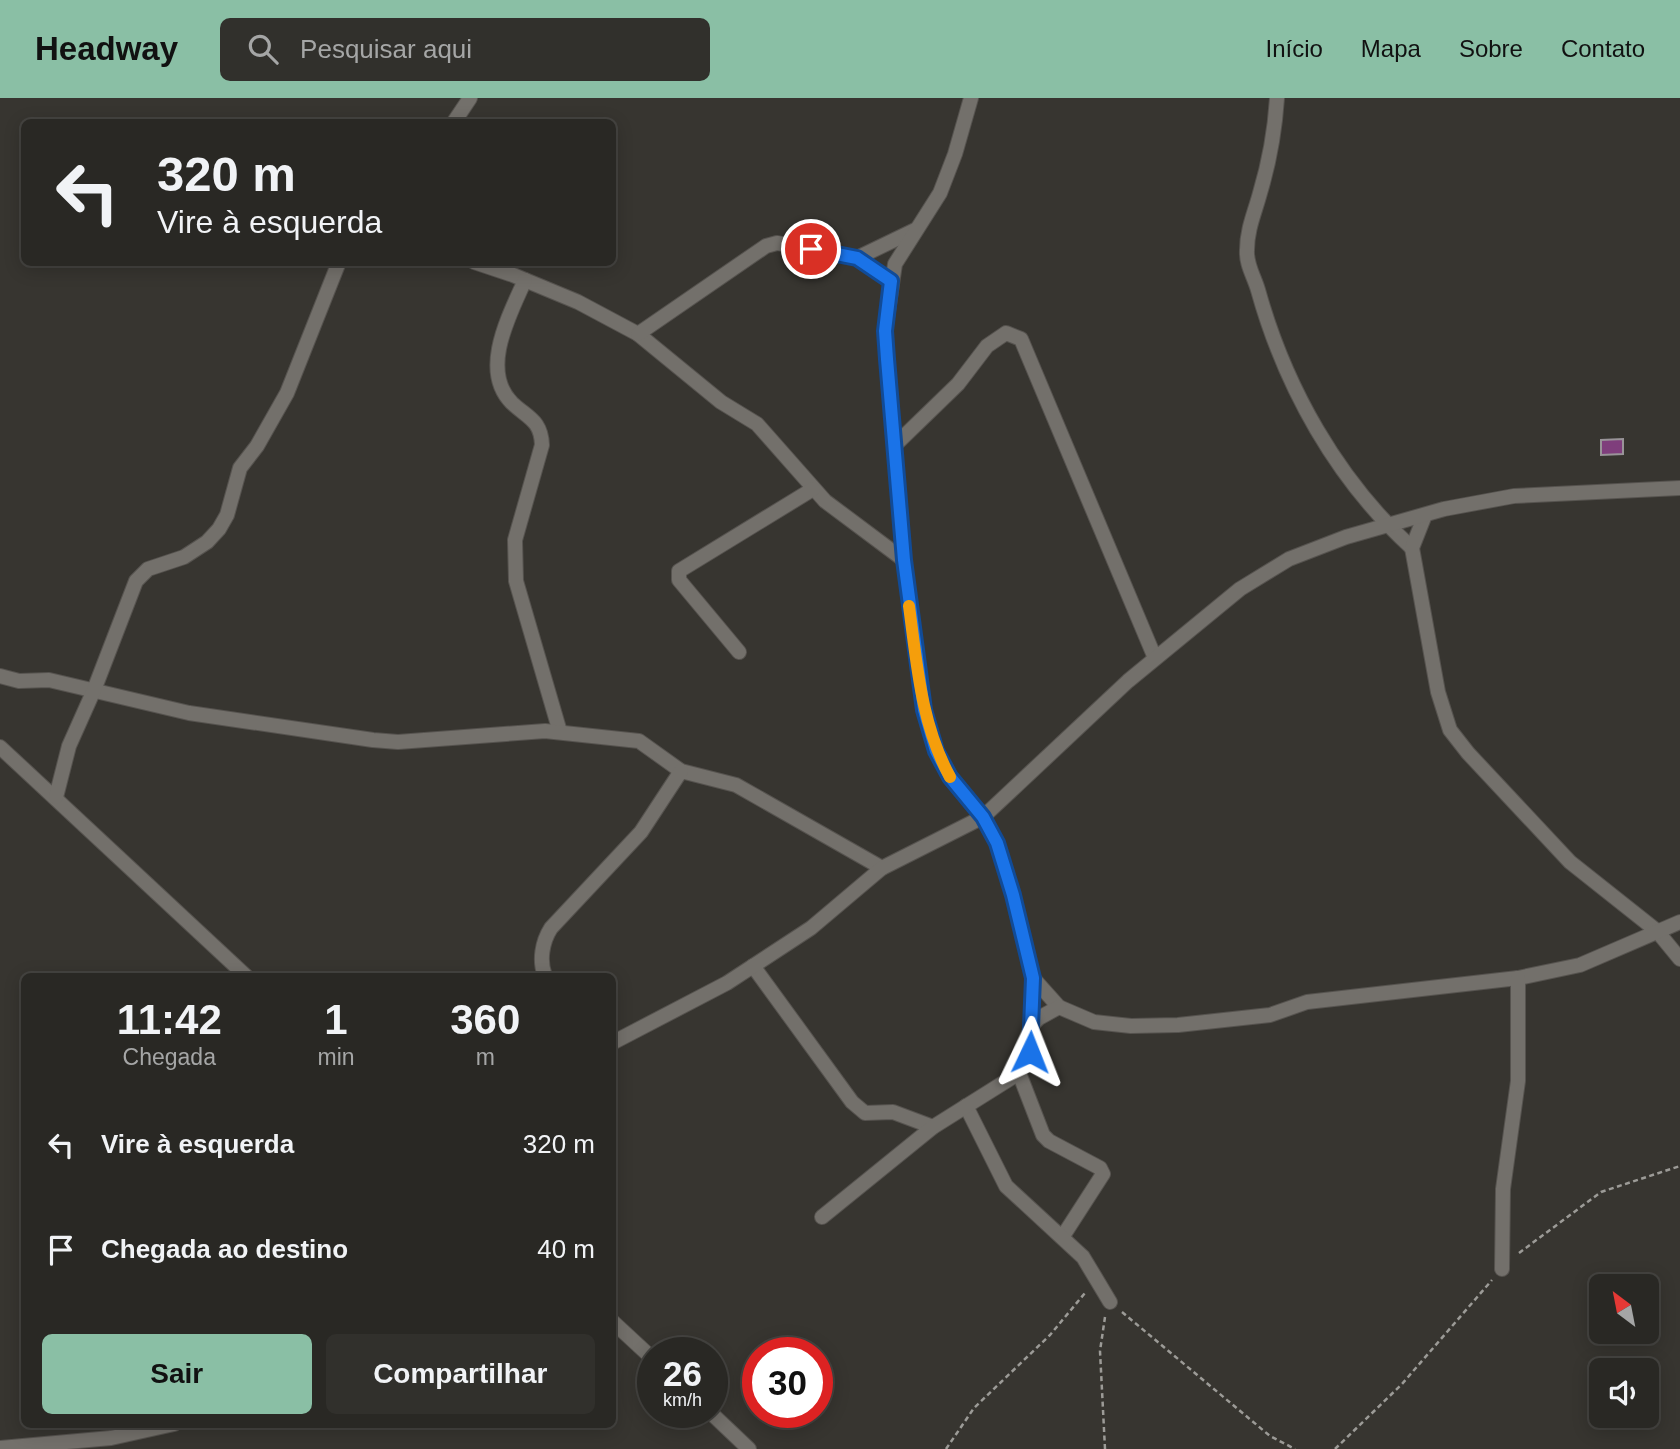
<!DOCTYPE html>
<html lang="pt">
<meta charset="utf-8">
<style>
:root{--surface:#292824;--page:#31302c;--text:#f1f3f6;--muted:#a5a6a6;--line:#454441;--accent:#8abfa5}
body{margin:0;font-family:Arial,sans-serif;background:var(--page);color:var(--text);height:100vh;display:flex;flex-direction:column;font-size:26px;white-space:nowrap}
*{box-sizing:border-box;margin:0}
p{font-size:23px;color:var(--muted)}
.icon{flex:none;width:38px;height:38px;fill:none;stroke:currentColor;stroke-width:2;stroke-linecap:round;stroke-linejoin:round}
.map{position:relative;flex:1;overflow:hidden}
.side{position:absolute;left:21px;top:875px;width:595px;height:455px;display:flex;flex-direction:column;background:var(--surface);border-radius:10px;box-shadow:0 4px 18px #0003,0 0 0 2px var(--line)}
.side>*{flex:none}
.top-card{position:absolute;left:21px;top:21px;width:595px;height:147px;border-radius:10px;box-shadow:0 4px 18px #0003,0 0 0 2px var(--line);background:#292824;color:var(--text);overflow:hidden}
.needle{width:46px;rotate:328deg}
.buttons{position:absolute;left:1589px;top:1176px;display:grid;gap:14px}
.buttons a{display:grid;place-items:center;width:70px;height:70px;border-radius:10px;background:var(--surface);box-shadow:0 4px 18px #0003,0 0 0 2px var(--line);font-size:35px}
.speed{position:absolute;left:637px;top:1239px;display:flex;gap:14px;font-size:35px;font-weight:700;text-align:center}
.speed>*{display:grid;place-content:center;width:91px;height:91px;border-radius:50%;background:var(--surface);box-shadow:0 4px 18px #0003,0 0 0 2px var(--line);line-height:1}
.speed small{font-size:18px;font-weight:400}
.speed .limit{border:10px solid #d22;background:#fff;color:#111}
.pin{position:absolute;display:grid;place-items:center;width:60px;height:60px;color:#fff;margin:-30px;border:4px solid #fff;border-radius:50%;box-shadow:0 2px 7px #0007}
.me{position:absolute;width:77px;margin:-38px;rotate:2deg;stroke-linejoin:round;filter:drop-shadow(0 0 5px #0008)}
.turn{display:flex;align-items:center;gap:24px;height:147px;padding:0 21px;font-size:32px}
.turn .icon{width:91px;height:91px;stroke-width:2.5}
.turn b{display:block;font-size:49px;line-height:60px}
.eta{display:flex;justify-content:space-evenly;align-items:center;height:119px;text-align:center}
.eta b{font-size:42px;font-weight:800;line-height:49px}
.primary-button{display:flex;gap:14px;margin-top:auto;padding:14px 21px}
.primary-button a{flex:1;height:80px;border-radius:10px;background:var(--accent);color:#111;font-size:28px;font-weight:800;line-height:80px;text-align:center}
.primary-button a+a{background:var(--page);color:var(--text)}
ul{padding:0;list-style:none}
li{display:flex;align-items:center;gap:21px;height:105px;padding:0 21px}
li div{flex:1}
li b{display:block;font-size:26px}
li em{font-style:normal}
header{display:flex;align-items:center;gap:42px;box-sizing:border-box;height:98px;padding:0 35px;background:var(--accent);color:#111}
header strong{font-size:33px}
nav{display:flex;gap:38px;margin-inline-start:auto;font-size:24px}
.search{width:490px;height:63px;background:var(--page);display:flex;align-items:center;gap:18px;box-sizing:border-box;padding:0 24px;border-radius:10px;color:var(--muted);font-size:26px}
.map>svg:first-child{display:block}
.building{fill:#7f3e7c;stroke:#999498;stroke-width:2}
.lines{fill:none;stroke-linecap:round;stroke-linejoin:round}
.street-casing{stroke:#56534f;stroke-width:16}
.path{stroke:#9c9b97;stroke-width:2.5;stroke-dasharray:5 3.5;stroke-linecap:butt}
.street{stroke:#73706b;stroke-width:14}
.route-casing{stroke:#114b97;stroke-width:18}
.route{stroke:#1a73e8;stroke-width:12}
.slow{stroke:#f59e0b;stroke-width:12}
</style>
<header>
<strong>Headway</strong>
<div class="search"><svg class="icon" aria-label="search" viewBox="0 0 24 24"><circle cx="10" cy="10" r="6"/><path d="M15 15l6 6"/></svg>Pesquisar aqui</div>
<nav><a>Início</a><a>Mapa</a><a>Sobre</a><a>Contato</a></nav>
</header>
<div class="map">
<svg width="1680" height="1351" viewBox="0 0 1680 1351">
<rect width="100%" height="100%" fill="#373530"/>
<path class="building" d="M1623 341V356L1601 357V342Z"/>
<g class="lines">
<defs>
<g id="street">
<path d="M1277 0C1275 31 1269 65 1260 95 1255 114 1247 131 1247 152 1246 167 1254 178 1258 192 1285 289 1337 382 1412 450"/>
<path d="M454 24 470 0"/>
<path d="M857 160 915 132"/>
<path d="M474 164 513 177 578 204 638 236 721 304 757 326 825 403 904 462"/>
<path d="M525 182C510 216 479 272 512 305 528 320 541 322 542 347L515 442 516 483 560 634"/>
<path d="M638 236 766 148 777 145 857 160 891 183"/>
<path d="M894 348 958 286 987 248 1006 235 1021 241 1155 560"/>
<path d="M1425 417 1412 450 1438 594 1450 632 1468 655 1570 764 1657 833 1680 861"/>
<path d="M739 554 679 482V473L813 391"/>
<path d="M0 578 19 583 49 582 189 615 373 642 398 644 545 633 639 643 681 673 736 687 882 770"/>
<path d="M0 649 246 878"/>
<path d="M56 699 69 648 94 592 136 483 148 471 184 459 207 444 219 431 227 417 240 370 257 348 287 295 339 164"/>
<path d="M753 868 852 1004 865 1015 893 1014 933 1029"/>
<path d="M545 878C539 863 542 844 551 830L641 734 681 673"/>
<path d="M1033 880 1059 909 1094 924 1131 928 1178 927 1270 917 1307 904 1518 880 1580 867 1680 824"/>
<path d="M1030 929 1039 920 1059 909"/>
<path d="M612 945 727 885 811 830 882 770 983 719 1128 583 1240 491 1289 461 1346 439 1444 411 1514 398 1680 390"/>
<path d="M1019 975 1043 1037 1049 1043 1100 1070 1103 1076 1063 1138"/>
<path d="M966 1008 1006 1088 1083 1159 1110 1204"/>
<path d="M822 1119 933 1029 1019 975 1030 954 1033 880 1013 797 997 745 983 719 950 679 936 653 924 612 904 462 885 233 895 166 940 95 955 56 971 0"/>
<path d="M1502 1171 1503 1091 1518 983V880"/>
<path d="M612 1223 653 1261"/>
<path d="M710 1314 749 1351"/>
<path d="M0 1350 111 1340 174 1326"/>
</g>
</defs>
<use href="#street" class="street-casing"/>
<g class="path">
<path d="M1519 1155 1601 1094 1680 1068"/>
<path d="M1122 1214 1270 1338 1295 1351"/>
<path d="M1105 1219 1100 1253 1105 1351"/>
<path d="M946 1351 974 1310 1050 1237 1085 1195"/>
<path d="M1335 1351 1402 1286 1492 1182"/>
</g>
<use href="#street" class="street"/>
</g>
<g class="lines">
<defs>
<path id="route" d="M811 151 857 160 891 183 885 233 887 261 904 462 924 612 936 653 950 679 983 719 997 745 1013 797 1033 880 1030 954"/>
</defs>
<use href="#route" class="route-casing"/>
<use href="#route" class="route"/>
<path class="slow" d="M909 508C917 567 921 626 950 679"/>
</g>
</svg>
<div class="buttons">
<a><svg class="needle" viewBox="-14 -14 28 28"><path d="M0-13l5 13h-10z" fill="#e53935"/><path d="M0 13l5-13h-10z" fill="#a5a6a6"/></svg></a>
<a><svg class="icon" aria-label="sound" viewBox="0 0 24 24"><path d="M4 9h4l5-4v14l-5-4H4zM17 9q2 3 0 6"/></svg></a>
</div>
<div class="speed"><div>26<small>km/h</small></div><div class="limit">30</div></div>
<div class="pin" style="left:811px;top:151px;background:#d93025"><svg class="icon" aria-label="arrive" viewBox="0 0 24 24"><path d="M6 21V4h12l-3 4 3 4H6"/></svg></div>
<svg class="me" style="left:1030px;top:954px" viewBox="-20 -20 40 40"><path d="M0-17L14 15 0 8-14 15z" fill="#1a73e8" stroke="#fff" stroke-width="4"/></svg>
<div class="top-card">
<div class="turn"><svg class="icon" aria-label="left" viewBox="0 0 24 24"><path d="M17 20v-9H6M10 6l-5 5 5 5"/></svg><div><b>320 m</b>Vire à esquerda</div></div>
</div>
<section class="side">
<div class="eta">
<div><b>11:42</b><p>Chegada</p></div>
<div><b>1</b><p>min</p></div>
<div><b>360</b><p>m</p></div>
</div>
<ul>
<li><svg class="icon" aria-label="left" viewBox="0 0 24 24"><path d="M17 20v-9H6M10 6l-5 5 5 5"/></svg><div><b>Vire à esquerda</b></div><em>320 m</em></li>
<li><svg class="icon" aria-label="arrive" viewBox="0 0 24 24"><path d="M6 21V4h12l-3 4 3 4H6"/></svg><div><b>Chegada ao destino</b></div><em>40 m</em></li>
</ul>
<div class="primary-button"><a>Sair</a><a>Compartilhar</a></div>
</section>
</div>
